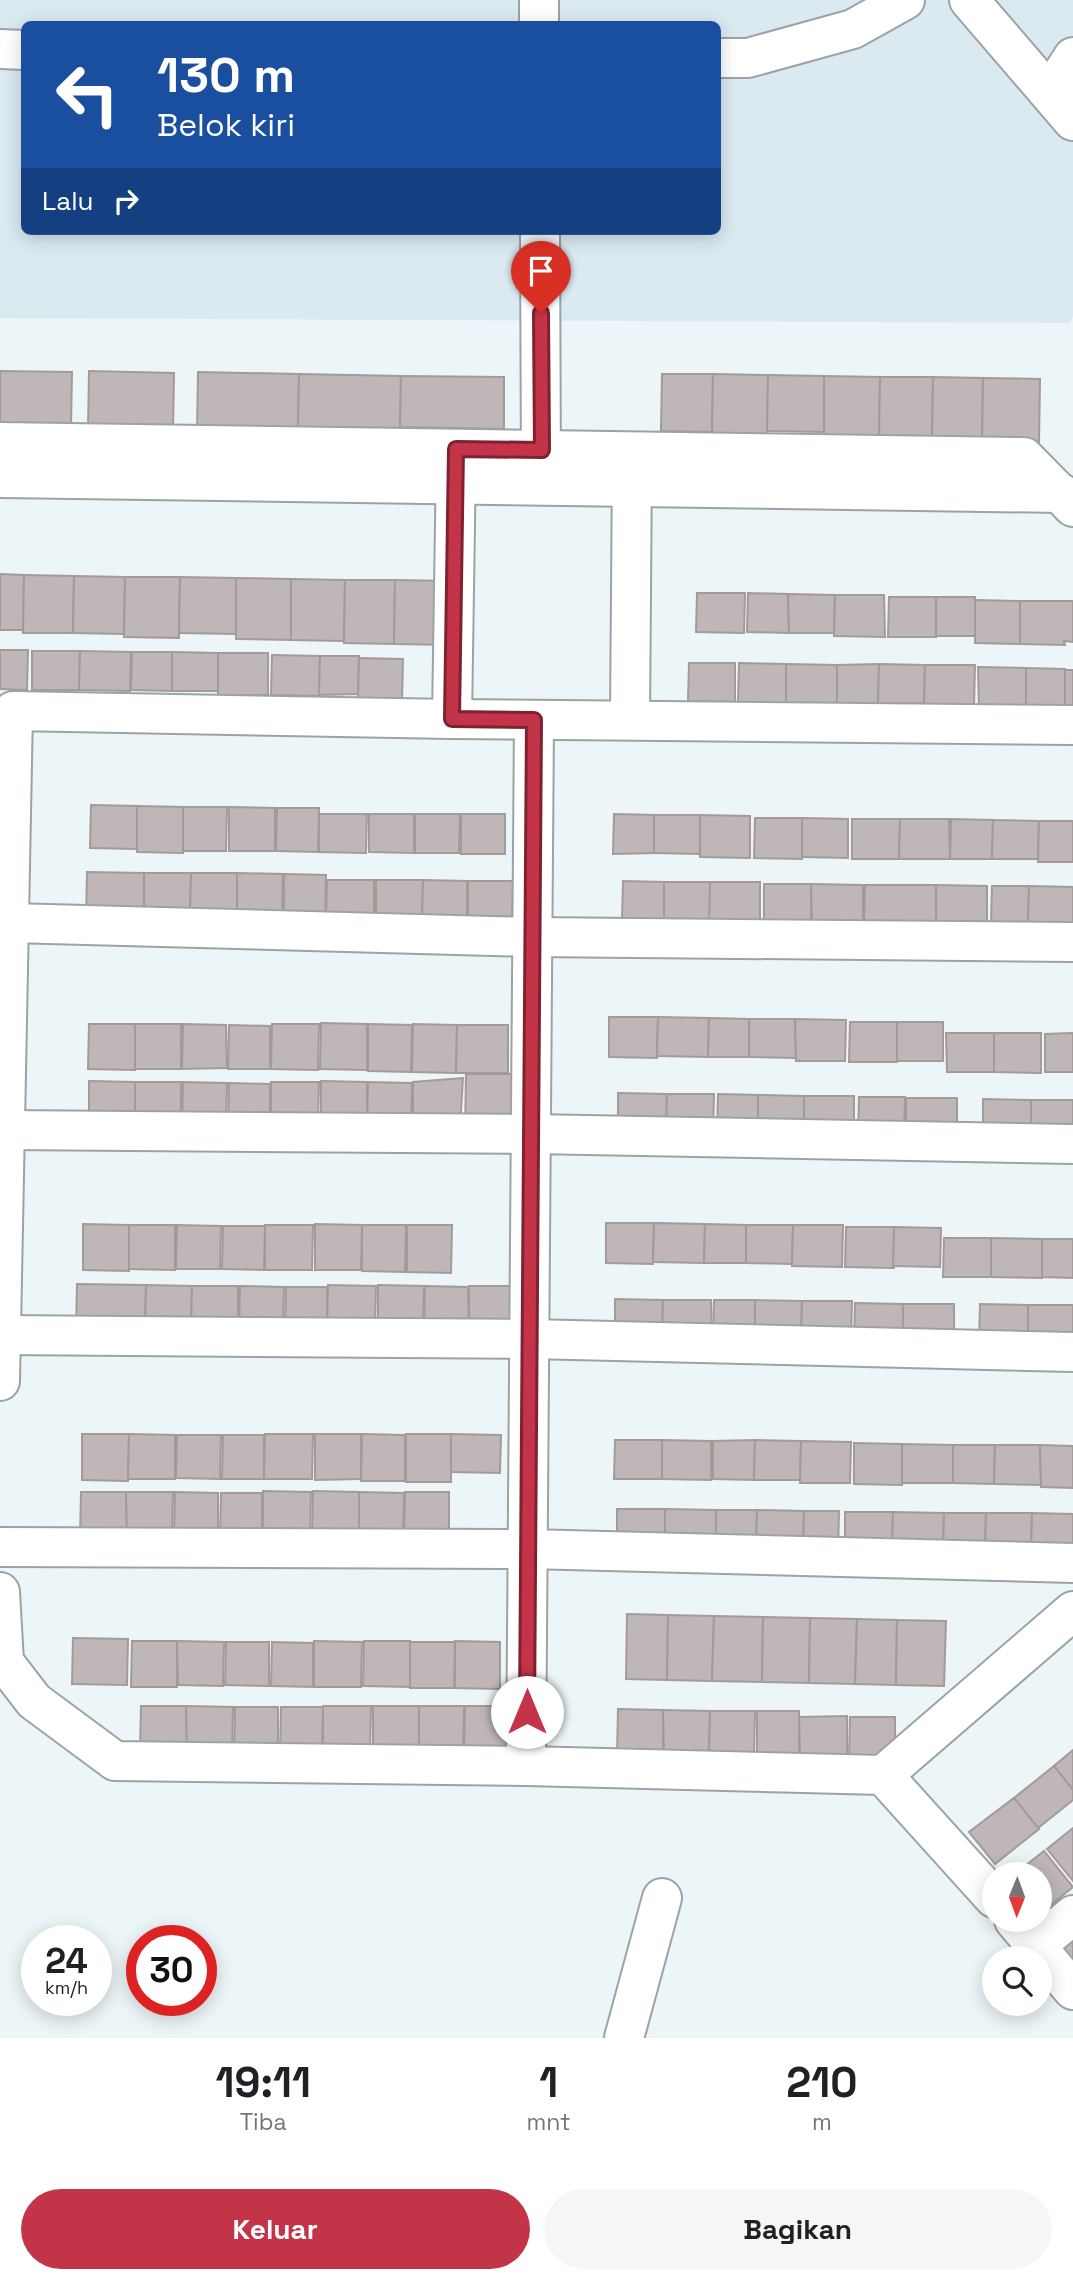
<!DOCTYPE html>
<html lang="id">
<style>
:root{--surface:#fff;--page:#f6f6f6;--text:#202124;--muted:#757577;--accent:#c43449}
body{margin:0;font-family:"Space Grotesk",sans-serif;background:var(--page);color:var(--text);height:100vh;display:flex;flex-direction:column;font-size:26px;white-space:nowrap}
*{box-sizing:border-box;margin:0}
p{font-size:23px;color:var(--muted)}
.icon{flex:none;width:38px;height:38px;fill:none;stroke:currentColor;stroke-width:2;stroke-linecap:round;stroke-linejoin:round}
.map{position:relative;height:2038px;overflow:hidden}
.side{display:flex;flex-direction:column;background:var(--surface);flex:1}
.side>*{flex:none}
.guide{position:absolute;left:21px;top:21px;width:700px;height:214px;border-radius:10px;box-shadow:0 4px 18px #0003;background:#1a4fa0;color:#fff;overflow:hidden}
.needle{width:46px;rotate:181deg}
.tools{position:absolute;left:982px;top:1862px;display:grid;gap:14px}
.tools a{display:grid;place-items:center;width:70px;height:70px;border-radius:50%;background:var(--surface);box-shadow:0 4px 18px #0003;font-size:35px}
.speed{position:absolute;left:21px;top:1925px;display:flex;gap:14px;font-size:35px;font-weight:700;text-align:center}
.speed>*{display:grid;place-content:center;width:91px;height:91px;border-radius:50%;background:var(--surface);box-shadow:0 4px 18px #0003;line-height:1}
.speed small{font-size:18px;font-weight:400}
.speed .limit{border:10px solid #d22;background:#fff;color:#111}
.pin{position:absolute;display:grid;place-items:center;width:60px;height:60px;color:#fff;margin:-72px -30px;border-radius:50% 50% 50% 0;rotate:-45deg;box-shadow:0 0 7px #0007}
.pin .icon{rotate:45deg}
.me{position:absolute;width:77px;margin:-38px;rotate:0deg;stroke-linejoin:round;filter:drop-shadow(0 0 5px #0008)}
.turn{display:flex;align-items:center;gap:24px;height:147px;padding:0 21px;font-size:32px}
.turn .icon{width:91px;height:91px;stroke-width:2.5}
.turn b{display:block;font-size:49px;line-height:60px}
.then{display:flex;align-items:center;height:66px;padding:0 21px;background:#0003;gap:14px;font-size:26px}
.eta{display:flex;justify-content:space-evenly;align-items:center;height:119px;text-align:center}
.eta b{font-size:42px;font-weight:600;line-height:49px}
.button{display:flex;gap:14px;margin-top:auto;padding:14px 21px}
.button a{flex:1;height:80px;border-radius:42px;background:var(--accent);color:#fff;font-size:28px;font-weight:600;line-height:80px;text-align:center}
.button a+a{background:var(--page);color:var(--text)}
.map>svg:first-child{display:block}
.built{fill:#daeaf0;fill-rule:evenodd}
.building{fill:#bfb7b7;stroke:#a39a9a;stroke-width:2}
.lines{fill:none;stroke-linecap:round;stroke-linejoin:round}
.minor-casing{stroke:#9ba3a6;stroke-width:42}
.minor{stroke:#fff;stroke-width:38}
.route-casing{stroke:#7f222f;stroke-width:18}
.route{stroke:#c43449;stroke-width:12}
</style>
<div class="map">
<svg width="1073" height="2038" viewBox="0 0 1073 2038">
<rect width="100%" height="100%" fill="#ecf5f8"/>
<path class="built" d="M0 0H1073V316L1069 323 0 318ZM24 24H718V231H24Z"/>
<g class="building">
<path d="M0 371 72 372 71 427 0 426Z"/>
<path d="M89 371 174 373 173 431 88 430Z"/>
<path d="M198 372 299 374 298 433 197 432Z"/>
<path d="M299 374 401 376 400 428 298 427Z"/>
<path d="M662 374H713L712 432 661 431Z"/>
<path d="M713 374 768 375 767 436H712Z"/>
<path d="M768 375 824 376V432L767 431Z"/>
<path d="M401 376 504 377V429L400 427Z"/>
<path d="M824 376 880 377 879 438H824Z"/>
<path d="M880 377H933L932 439 879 438Z"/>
<path d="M933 377 983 378 982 442H932Z"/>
<path d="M983 378 1040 379 1039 443 982 442Z"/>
<path d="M0 574 24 575 23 630H0Z"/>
<path d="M24 575 74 576 73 633H23Z"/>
<path d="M74 576 125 577 124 634 73 633Z"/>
<path d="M125 577H180L179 638 124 637Z"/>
<path d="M180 577 236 578V634L179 633Z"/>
<path d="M236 578 291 579V640L236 639Z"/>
<path d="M291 579 345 580 344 641 291 640Z"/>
<path d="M345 580H395L394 644 344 643Z"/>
<path d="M395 580 452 581 451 645 394 644Z"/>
<path d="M697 593H745L744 633 696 632Z"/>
<path d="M748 593 788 594 789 633 747 632Z"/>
<path d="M788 594 835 595 834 633H789Z"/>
<path d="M835 595H884L885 637 834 636Z"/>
<path d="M889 597H936V637H888Z"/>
<rect x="936" y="597" width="39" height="39"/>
<path d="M975 600 1020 601V644L975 643Z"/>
<path d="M1020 601H1073V642L1064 641 1065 645 1020 644Z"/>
<path d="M0 650H28L27 690 0 689Z"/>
<path d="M32 651H80L79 690H32Z"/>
<path d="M80 651 131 652 130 691 79 690Z"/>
<path d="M132 652H172V691L131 690Z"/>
<path d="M172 652 218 653V691H172Z"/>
<rect x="218" y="653" width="50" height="42"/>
<path d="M272 655 320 656 319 696 271 695Z"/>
<path d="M320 656H359L358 694 319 695Z"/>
<path d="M359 658 403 659 402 702H358Z"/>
<path d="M689 663H735V702L688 701Z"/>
<path d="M739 663 786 664V703H738Z"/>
<path d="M786 664 837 665V704L786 703Z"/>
<path d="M879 664 878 704 837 703V665Z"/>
<path d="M879 664 925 665 924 703 878 704Z"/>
<path d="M925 665H975L974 707H924Z"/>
<path d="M978 667 1026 668V709L979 708Z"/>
<path d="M1026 668 1065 669V707H1026Z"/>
<rect x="1065" y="670" width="8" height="44"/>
<path d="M91 805 137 806V849L90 848Z"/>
<path d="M137 806 183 807V853L137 852Z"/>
<path d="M183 807H227L226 851H183Z"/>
<path d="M229 807 275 808V851H229Z"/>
<path d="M277 808H319L318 852 276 851Z"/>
<path d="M319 814H367L366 853 319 852Z"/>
<path d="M369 814H414V853L369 852Z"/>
<path d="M415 814H460L459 853H415Z"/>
<rect x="461" y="814" width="44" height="40"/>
<path d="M614 814 654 815V853L613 854Z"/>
<path d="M654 815H700V854L654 853Z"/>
<path d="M700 815 750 816V858L700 857Z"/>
<path d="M755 818H802V859L754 858Z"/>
<path d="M802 818 848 819V858L802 857Z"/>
<path d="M852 819H900L899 859H852Z"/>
<path d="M900 819H949L950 859H899Z"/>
<path d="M951 819 993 820 992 859H950Z"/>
<path d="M993 820 1039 821 1038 859H992Z"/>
<path d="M1039 821H1073V862H1038Z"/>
<path d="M87 872 144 873V921H86Z"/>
<path d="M144 873H191L190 919 144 918Z"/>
<path d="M191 873H237V917H190Z"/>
<path d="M237 873 283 874 282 917H237Z"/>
<path d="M284 874 326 875 325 918 284 917Z"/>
<path d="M327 880H374V919L326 918Z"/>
<path d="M376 880H423L422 919 376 918Z"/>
<path d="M423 880 467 881V920H422Z"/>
<path d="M468 881H513L512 921H468Z"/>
<path d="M623 881 664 882V920H622Z"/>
<path d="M664 882H710V921L664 920Z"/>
<path d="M710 882H760V924L709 923Z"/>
<path d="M764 884H811V925L764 924Z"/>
<path d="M811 884 863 885V924L812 923Z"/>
<path d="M865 885H936V925L864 924Z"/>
<path d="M936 885 987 886V925H936Z"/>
<path d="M992 886H1029L1028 925H991Z"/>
<path d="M1029 886 1073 887V925H1028Z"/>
<path d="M609 1017H658L657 1058 609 1057Z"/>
<path d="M658 1017 709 1018 708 1057 657 1056Z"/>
<path d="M709 1018 749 1019V1057H708Z"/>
<path d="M749 1019H795L796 1058 749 1057Z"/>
<path d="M795 1019 846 1020 845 1061H796Z"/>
<path d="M850 1022H897V1062H849Z"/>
<rect x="897" y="1022" width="46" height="39"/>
<path d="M321 1023 367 1024V1070L320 1069Z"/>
<path d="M89 1024H135V1070L88 1069Z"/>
<rect x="135" y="1024" width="46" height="45"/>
<path d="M183 1024 226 1025 227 1068 182 1069Z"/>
<path d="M272 1024H319L318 1070 271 1069Z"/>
<path d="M368 1024 412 1025 411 1072 368 1071Z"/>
<path d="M413 1024 457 1025 456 1073 412 1072Z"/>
<path d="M229 1025 270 1026V1069H228Z"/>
<path d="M457 1025H508V1073H456Z"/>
<path d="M946 1033H994V1072H947Z"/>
<path d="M994 1033H1041V1073L994 1072Z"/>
<path d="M1073 1033V1072H1045V1034Z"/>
<path d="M466 1074H517V1133L465 1132Z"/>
<path d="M463 1078 460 1127 413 1130V1082Z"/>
<path d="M89 1081 135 1082V1128L89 1127Z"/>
<path d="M321 1081 367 1082V1128L321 1127Z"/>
<path d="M135 1082H181V1127L135 1126Z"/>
<path d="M183 1082 227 1083 226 1126H182Z"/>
<path d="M271 1082H319L318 1128 271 1127Z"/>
<path d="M368 1082 412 1083 411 1129H367Z"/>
<path d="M229 1083 270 1084V1127L228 1126Z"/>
<path d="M618 1093 667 1094 666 1133H618Z"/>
<path d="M667 1094H714L713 1134 666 1133Z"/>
<path d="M718 1094 758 1095V1134L717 1133Z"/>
<path d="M758 1095 804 1096V1134H758Z"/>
<path d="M804 1096H854V1137L804 1136Z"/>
<path d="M859 1097H905L904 1135 858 1136Z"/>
<path d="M906 1098H957V1137L906 1136Z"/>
<path d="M983 1099 1031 1100V1139L983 1138Z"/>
<rect x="1031" y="1100" width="42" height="39"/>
<path d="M606 1223H654L653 1264 606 1263Z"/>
<path d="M654 1223 705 1224 704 1263 653 1262Z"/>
<path d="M83 1224 129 1225V1271L83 1270Z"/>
<path d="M315 1224 362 1225 361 1270H315Z"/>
<path d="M705 1224 746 1225V1263H704Z"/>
<path d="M129 1225H175V1270L129 1269Z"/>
<path d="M177 1225 221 1226 220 1269H176Z"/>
<path d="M265 1225H313L312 1270H265Z"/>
<path d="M362 1225H406L405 1272 362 1271Z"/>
<path d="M407 1225H452L451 1273 407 1272Z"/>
<path d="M746 1225H793L792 1264 746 1263Z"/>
<path d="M793 1225H843L842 1267 792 1266Z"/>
<path d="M223 1226H265L264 1270 222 1269Z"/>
<path d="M846 1227H894V1268L845 1267Z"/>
<path d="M894 1227 941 1228 940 1267 893 1266Z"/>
<path d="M944 1238H991V1277H943Z"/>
<path d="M991 1238 1042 1239V1278L991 1277Z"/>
<path d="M1042 1239H1073V1278L1042 1277Z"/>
<path d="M77 1284 146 1285 145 1330 76 1329Z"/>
<path d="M146 1285 192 1286 191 1331 145 1330Z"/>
<path d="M328 1285 376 1286 375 1331H327Z"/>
<path d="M378 1285 424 1286 423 1331H378Z"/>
<path d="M192 1286H238V1330H191Z"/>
<path d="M240 1286 284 1287 283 1330H239Z"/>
<path d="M425 1286 468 1287 469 1333H424Z"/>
<path d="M469 1286H514V1333L469 1334Z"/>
<path d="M286 1287H327V1331L285 1330Z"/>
<path d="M615 1299 663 1300 662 1339H615Z"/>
<path d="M663 1300H711L712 1339H662Z"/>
<path d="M714 1300H755V1339H713Z"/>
<path d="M755 1300 802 1301 801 1339H755Z"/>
<path d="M802 1301H852L851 1343 801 1342Z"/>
<path d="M855 1303 903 1304V1344H854Z"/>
<path d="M903 1304H954V1343L903 1342Z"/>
<path d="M980 1304 1028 1305V1344L979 1343Z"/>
<rect x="1028" y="1305" width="45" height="39"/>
<path d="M82 1434H129L128 1481 82 1480Z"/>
<path d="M129 1434 175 1435V1479H128Z"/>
<path d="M265 1434H313L312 1479H264Z"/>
<path d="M315 1434H361V1479L315 1480Z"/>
<path d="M362 1434 405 1435V1481H361Z"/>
<rect x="406" y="1434" width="45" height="48"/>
<path d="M451 1434 501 1435 500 1473 451 1472Z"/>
<path d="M177 1435H221L220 1479 176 1478Z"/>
<path d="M223 1435H264V1479H222Z"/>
<path d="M615 1440H662V1479H614Z"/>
<path d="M662 1440 711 1441V1480L662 1479Z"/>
<path d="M755 1440 754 1480 713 1479V1441Z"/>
<path d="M755 1440 801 1441 800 1480H754Z"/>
<path d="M801 1441 851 1442 850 1483H800Z"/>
<path d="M854 1443 902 1444V1485L854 1484Z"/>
<path d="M902 1444 953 1445V1483H902Z"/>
<path d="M953 1445H995L994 1484 953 1483Z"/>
<path d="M995 1445H1040L1041 1485 994 1484Z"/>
<path d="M1040 1445 1073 1446V1488L1041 1487Z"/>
<path d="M263 1491 311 1492 310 1537H263Z"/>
<path d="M313 1491 359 1492V1537H312Z"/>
<path d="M81 1492H126L127 1538 80 1537Z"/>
<path d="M126 1492H173L172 1537H127Z"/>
<path d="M175 1492 218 1493V1536H174Z"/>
<path d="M359 1492 404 1493 403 1539H359Z"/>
<path d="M405 1492H449V1540H404Z"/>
<path d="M221 1493H262V1537L220 1536Z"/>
<path d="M617 1509H665V1548L617 1549Z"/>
<path d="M665 1509 716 1510V1549L665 1548Z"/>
<path d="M716 1510H757L756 1549H716Z"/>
<path d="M757 1510 804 1511 803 1549H756Z"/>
<path d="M804 1511H839L838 1552 803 1553Z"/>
<path d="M845 1512H893L892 1552H845Z"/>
<path d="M893 1512 944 1513 943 1552 892 1551Z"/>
<path d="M944 1513H986L985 1552H943Z"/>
<path d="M986 1513H1032L1031 1552H985Z"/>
<path d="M1032 1513 1073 1514V1555L1031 1554Z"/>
<path d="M627 1614 668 1615 667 1680 626 1679Z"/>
<path d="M668 1615 714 1616 712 1681 667 1680Z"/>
<path d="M714 1616 763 1617 762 1682 712 1681Z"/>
<path d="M763 1617 810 1618 809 1683 762 1682Z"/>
<path d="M810 1618 857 1619 855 1684 809 1683Z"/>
<path d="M857 1619 897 1620 896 1685 855 1684Z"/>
<path d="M897 1620 946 1621 944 1686 896 1685Z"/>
<path d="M73 1638 128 1639 127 1685 72 1684Z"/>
<path d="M132 1641H177V1687H131Z"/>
<path d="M177 1641 224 1642 223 1686 178 1685Z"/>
<path d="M314 1641 362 1642 361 1687H314Z"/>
<path d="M364 1641H410V1687L363 1686Z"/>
<path d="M455 1641 500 1642V1689L455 1688Z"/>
<path d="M226 1642H269V1686L225 1685Z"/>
<path d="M272 1642 313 1643V1687L271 1686Z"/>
<path d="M410 1642H455L454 1688H410Z"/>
<path d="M141 1706H186L187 1753 140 1752Z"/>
<path d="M186 1706 233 1707 232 1751H187Z"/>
<path d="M323 1706H371L370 1751 323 1752Z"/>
<path d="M373 1706H419V1751L373 1752Z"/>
<path d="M419 1706H464L463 1753H419Z"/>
<path d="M465 1706H509V1754H464Z"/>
<path d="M235 1707H278V1751L234 1750Z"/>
<path d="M281 1707H323L322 1751H280Z"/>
<path d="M618 1709 663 1710V1756H617Z"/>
<path d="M663 1710 710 1711 709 1755 664 1754Z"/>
<path d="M710 1711H755L754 1754H709Z"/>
<rect x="757" y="1711" width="42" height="44"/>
<path d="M847 1716V1756L800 1755 799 1717Z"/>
<path d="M850 1717H895V1756L849 1755Z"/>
<path d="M1073 1750V1790L1054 1766Z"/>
<path d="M1054 1766 1073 1790V1800L1038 1828 1014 1798Z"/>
<path d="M1014 1798 1039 1829 995 1864 969 1832Z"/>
<path d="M1073 1828V1881L1047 1849Z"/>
<path d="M1044 1851 1073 1887 1040 1914V1874H1015Z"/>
<path d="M1073 1939V1975L1055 1953Z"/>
</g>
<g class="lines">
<defs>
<g id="minor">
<path d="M539 0V24"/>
<path d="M969 0 1073 121"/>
<path d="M0 49 24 50"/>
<path d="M718 58H748L853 29 905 0"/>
<path d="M1050 93 1073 57"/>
<path d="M540 231 541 474"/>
<path d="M0 442 1024 457 1073 507"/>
<path d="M0 478 1061 493"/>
<path d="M452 719 456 459"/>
<path d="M630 720 632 464"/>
<path d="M10 923 532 937 1073 942"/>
<path d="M5 1130 531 1134 1073 1144"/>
<path d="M1 1335 529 1339 1073 1352"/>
<path d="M0 1381 13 711 452 719 1073 725"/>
<path d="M0 1547 527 1549 1073 1563"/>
<path d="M0 1592 4 1662 34 1701 115 1761 526 1766 883 1775 994 1898"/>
<path d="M526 1766 534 720"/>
<path d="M883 1775 1073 1611"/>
<path d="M1014 1920 1073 1990"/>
<path d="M1037 1945 1073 1915"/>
<path d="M624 2038 662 1898"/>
</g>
</defs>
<use href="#minor" class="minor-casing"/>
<use href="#minor" class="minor"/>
</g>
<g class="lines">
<defs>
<path id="route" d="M527 1712 534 720 452 719 456 449 542 450 541 313"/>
</defs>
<use href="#route" class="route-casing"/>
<use href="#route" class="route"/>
</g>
</svg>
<div class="tools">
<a><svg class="needle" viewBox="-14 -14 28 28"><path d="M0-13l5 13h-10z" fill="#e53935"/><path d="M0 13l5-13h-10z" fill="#757577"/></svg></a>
<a><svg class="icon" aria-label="search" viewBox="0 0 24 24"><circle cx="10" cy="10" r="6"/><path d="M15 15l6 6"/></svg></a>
</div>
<div class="speed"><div>24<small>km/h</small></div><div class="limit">30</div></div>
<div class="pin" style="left:541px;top:313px;background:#d93025"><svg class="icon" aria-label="arrive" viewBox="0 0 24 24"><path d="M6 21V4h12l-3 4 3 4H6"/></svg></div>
<svg class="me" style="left:527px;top:1712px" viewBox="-20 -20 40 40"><circle r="19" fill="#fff"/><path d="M0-13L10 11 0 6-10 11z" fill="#c43449"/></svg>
<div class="guide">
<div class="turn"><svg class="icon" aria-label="left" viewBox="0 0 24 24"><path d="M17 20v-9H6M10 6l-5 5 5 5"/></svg><div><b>130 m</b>Belok kiri</div></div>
<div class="then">Lalu<svg class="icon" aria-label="right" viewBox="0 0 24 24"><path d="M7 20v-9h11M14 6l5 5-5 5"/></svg></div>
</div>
</div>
<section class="side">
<div class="eta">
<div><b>19:11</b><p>Tiba</p></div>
<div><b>1</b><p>mnt</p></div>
<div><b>210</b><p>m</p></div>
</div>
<div class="button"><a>Keluar</a><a>Bagikan</a></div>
</section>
